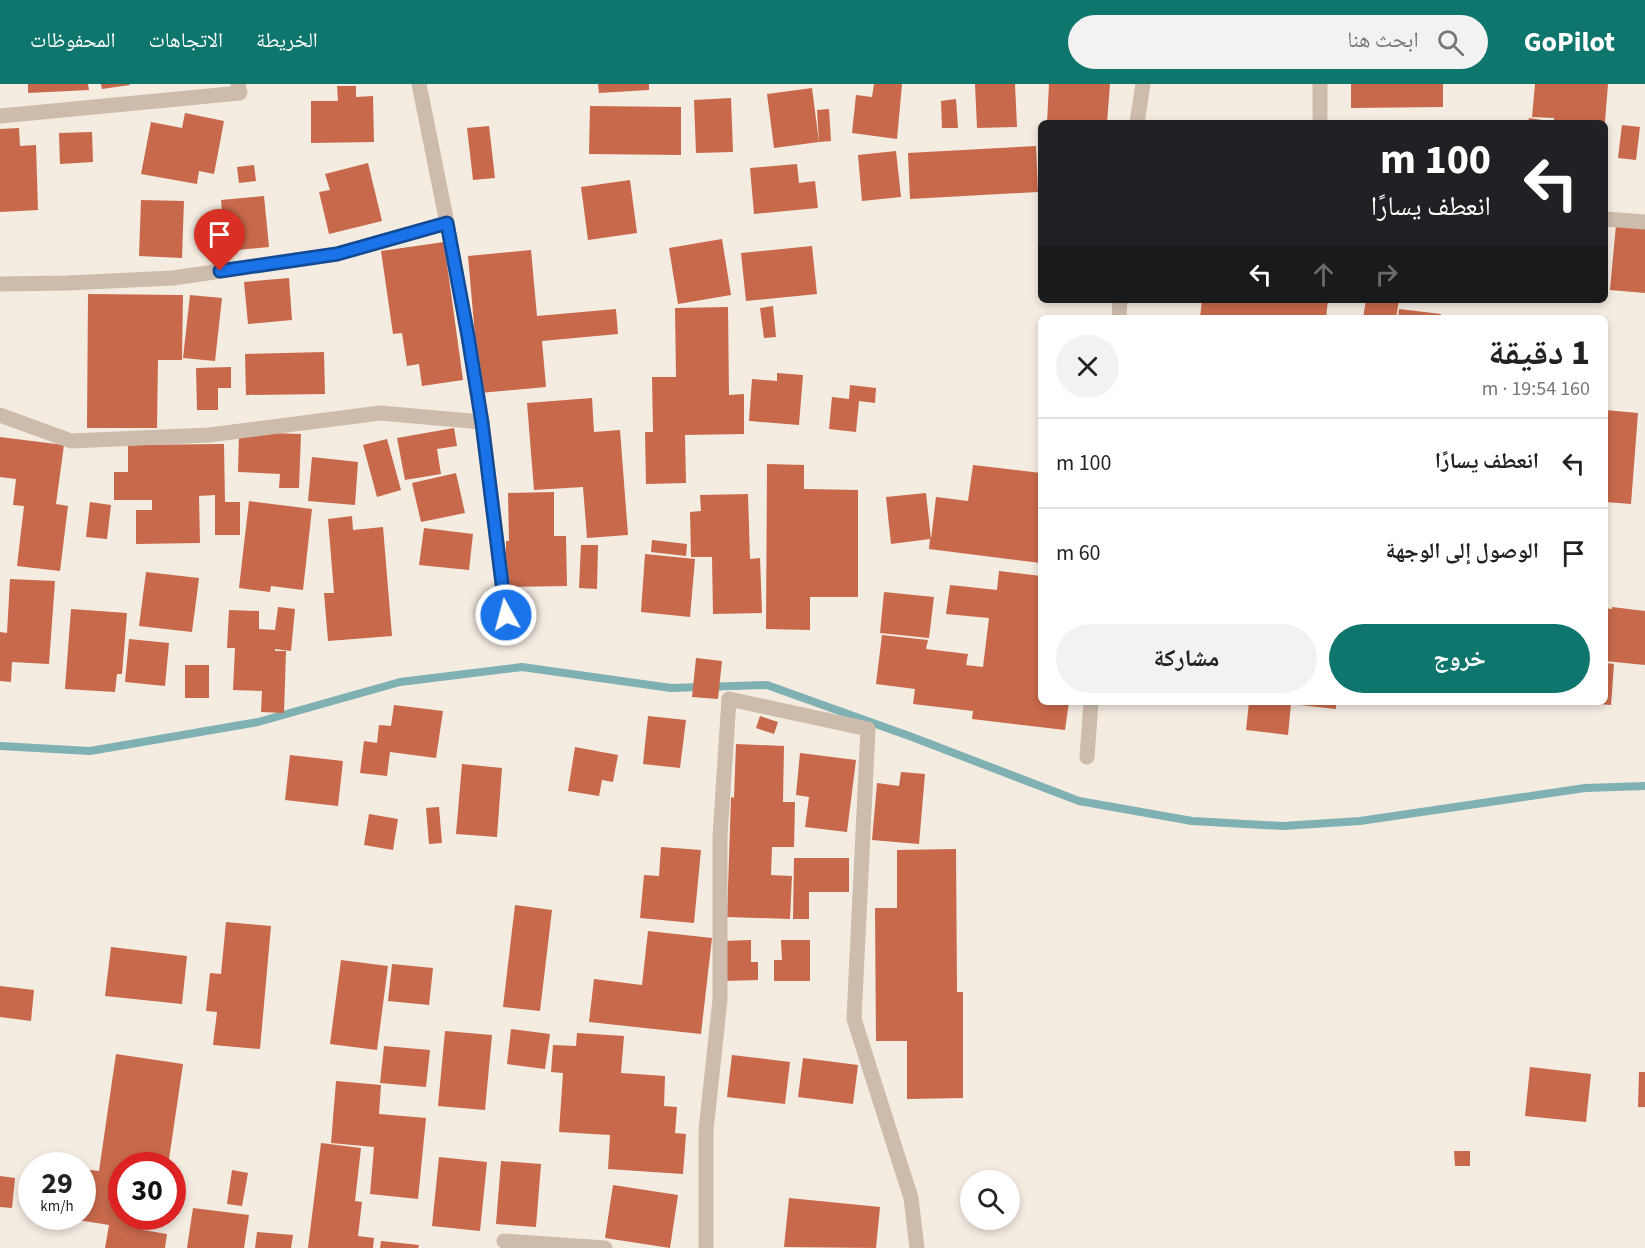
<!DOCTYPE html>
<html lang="ar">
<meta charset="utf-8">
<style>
:root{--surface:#fff;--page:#f2f2f2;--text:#222;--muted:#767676;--line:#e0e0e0;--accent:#0f766e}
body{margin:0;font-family:"Source Sans 3","Noto Naskh Arabic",sans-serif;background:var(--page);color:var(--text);direction:rtl;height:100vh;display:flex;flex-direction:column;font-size:22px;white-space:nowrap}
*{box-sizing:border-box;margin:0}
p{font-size:20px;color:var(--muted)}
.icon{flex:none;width:33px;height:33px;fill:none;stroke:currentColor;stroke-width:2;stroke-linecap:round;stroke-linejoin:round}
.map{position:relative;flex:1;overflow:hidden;direction:ltr}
.side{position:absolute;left:1038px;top:231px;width:570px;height:390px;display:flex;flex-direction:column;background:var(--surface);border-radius:9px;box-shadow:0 3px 9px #0003;direction:rtl}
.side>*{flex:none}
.hud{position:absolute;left:1038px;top:36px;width:570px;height:183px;border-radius:9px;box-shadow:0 3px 9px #0003;direction:rtl;background:#202124;color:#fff;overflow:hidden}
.tools{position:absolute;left:960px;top:1086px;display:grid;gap:12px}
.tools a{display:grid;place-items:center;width:60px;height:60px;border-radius:50%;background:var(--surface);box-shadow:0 3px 9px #0003;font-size:30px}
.speed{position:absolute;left:18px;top:1068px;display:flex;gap:12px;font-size:30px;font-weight:700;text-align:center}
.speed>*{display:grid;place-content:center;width:78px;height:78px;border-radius:50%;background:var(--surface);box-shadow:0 3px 9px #0003;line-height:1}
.speed small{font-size:15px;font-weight:400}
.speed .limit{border:9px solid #d22;background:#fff;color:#111}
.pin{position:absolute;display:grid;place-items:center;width:51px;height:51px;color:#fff;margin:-62px -26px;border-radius:50% 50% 50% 0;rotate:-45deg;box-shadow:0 0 6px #0007}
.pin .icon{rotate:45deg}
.me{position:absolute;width:66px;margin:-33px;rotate:353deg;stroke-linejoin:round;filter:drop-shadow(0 0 4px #0008)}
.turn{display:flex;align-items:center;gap:21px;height:126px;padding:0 18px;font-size:27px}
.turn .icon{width:78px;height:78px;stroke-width:2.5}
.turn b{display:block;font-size:42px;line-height:51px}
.lanes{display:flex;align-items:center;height:57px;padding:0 18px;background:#0003;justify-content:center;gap:30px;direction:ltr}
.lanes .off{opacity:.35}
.round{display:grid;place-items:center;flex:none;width:63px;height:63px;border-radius:32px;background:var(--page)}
.overview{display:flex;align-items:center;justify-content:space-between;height:102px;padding:0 18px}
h1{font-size:36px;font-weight:700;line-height:45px}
.button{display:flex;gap:12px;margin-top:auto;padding:12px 18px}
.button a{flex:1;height:69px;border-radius:36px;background:var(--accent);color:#fff;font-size:24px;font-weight:700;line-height:69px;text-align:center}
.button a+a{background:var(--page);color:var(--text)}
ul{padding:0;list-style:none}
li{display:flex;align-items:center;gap:18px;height:90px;padding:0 18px;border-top:2px solid var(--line)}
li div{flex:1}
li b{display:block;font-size:22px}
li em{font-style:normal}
header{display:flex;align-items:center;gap:36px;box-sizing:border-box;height:84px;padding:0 30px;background:var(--accent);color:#fff}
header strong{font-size:28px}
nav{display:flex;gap:33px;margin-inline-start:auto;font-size:21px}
.search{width:420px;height:54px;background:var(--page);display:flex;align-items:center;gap:15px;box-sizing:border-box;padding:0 21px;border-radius:33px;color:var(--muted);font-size:22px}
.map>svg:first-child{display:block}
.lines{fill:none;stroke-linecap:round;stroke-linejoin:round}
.stream{stroke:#7fb0b2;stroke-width:8}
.building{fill:#c8694b}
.street{stroke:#cdbbac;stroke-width:15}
.route-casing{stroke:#114b97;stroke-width:15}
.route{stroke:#1a73e8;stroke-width:10}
</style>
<header>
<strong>GoPilot</strong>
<div class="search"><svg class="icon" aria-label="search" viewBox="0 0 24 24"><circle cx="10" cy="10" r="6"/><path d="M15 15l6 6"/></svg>ابحث هنا</div>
<nav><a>الخريطة</a><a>الاتجاهات</a><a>المحفوظات</a></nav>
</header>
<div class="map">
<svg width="1645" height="1164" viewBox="0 0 1645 1164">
<rect width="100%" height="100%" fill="#f4ebe1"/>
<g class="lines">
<path class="stream" d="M0 662 90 667 258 638 400 598 522 583 671 604 767 601 912 653 1079 717 1192 737 1283 742 1360 737 1585 704 1645 702"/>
</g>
<g class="building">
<path d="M28 0H88L89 6 28 9Z"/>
<path d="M101 0H129L130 1 102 5Z"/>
<path d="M598 0H649V6L599 9Z"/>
<path d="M874 0H902L897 55 852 49 856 11 872 13Z"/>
<path d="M975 0H1015L1017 43 977 44Z"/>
<path d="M1049 0H1110L1107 39H1047Z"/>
<path d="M1351 0H1443V23L1351 24Z"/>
<path d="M1535 0H1608L1605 38 1584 37V39H1554V34L1532 33Z"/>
<path d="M337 2H356V13L373 12 374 58 311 59V17H338Z"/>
<path d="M812 4 819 58 774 64 767 10Z"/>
<path d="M731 14 733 68 696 69 694 16Z"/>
<path d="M956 15 958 44H942L941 17Z"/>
<path d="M590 22 681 23V71L589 70Z"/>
<path d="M829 25 831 57 819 58 817 26Z"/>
<path d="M185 29 224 37 214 90 199 87 197 100 141 90 151 38 182 44Z"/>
<path d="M1529 34 1549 37V39H1528Z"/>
<path d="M1622 41 1640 43 1636 76 1618 74Z"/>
<path d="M489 42 495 94 473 96 467 44Z"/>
<path d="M19 44 20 62 36 61 38 126 0 128V45Z"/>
<path d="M92 48 93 78 60 80 59 49Z"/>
<path d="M1036 62 1038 108 910 115 908 69Z"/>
<path d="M896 67 901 113 862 117 858 71Z"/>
<path d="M368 79 382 137 329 150 319 108 330 106 325 90Z"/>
<path d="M797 80 799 99 815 97 818 124 754 130 750 84Z"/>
<path d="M254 81 256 97 239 99 237 83Z"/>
<path d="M630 96 637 149 588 156 581 103Z"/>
<path d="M264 112 269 163 226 167 221 116Z"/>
<path d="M141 116 184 117 182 174 139 172Z"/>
<path d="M1616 141 1645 144V209L1610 206Z"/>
<path d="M722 155 731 211 678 220 669 164Z"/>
<path d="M444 158 463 296 422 302 419 280 407 282 402 249 393 250 381 167Z"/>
<path d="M812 162 817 210 746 217 741 169Z"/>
<path d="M531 166 537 232 616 225 618 250 542 257 546 303 480 309 468 172Z"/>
<path d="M289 194 292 236 248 240 244 198Z"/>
<path d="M88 210 183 211 182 276H158L157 344H87Z"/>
<path d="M190 211 222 214 215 277 183 274Z"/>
<path d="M1202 216H1328L1326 234H1200Z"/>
<path d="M1366 216H1399L1396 234H1363Z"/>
<path d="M773 222 776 253 764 254 760 224Z"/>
<path d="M728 223 729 311 744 310V350L685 351 686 399 646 400 645 348H653L652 293H676L675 224Z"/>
<path d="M1399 225 1441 230 1440 234H1398Z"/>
<path d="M324 268 325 310 246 311 245 270Z"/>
<path d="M231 283V304H218V326H197L196 284Z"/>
<path d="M777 289 803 291 799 341 749 337 752 295 777 297Z"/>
<path d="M850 301 876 304 875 319 859 317 856 348 829 345 832 313 849 315Z"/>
<path d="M592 314 594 348 620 346 628 451 587 454 583 403 534 406 527 319Z"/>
<path d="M1605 326 1638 329 1631 420 1605 418Z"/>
<path d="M454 344 457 362 437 365 441 390 405 396 397 354Z"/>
<path d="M239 348 301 350 299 404H279L280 390 238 388Z"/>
<path d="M0 353 64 361 56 420 68 422 60 487 17 482 24 422 13 421 16 395 0 393Z"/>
<path d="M387 355 401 406 377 413 363 361Z"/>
<path d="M224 360 225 418H240V451H215V411L199 412 200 459 136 460V426H152V416H114V388H128V361Z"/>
<path d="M312 373 358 378 355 421 308 417Z"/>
<path d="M767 380 804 381V405L858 406V513H810V546L766 545Z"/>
<path d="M973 381 1041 389V479L929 465 930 455 891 460 886 413 926 409 931 455 936 413 968 417Z"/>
<path d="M456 389 465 429 421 438 412 399Z"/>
<path d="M554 408V452H566L567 502 506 503V457H509L508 409Z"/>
<path d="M748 410 750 475 760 474 762 529 713 530 712 473H691L690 428 701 427 700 411Z"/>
<path d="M249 417 312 425 303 506 271 502 270 508 239 504Z"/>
<path d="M90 418 111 421 107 455 86 453Z"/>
<path d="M352 432 353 446 383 443 392 552 328 557 324 509H334L328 435Z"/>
<path d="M424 444 473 450 469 486 419 481Z"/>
<path d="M652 456 687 460 686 472 651 468Z"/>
<path d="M581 461H598L597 505 579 504Z"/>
<path d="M645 470 695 475 690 533 641 528Z"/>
<path d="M999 487 1041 492V618H1069L1065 646 972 635 973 627 913 620 915 605 876 600 882 551 928 556 926 565 968 570 966 581 983 583 989 534 946 530 950 501 997 506Z"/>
<path d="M146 488 199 494 192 548 139 542Z"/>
<path d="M10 495 55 497 49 580 12 578 11 598 0 597V548L7 549Z"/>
<path d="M884 508 934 513 929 554 880 549Z"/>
<path d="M278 523 295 525 291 567 275 565V567H286L284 629 261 628 262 607 233 606 235 564H227L229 526 259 527V545L275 546Z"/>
<path d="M1612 523 1645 527V581L1605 577 1607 562H1605V524L1612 525Z"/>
<path d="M71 525 127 529 122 590H117L115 608 65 605Z"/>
<path d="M129 555 169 559 165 602 125 598Z"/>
<path d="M696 574 722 577 718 615 692 613Z"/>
<path d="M1605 579 1614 580 1611 621 1599 620V618H1605Z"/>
<rect x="185" y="581" width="24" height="33"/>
<path d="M1249 618H1336V625L1291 620 1288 651 1246 646Z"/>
<path d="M394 621 443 627 436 674 390 668 387 692 360 689 364 657 377 659 379 641 391 642Z"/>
<path d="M648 632 686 636 680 684 643 680Z"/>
<path d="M760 632 778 638 774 650 756 644Z"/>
<path d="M736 660 784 662 783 718H795L794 763H772L771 791 792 792 790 835 727 833 731 713 734 714Z"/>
<path d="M575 663 618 671 613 698 602 696 599 712 568 707Z"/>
<path d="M800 669 856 676 847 748 805 743 809 713 796 711Z"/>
<path d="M290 671 343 677 338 722 285 716Z"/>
<path d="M462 680 502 684 497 753 456 750Z"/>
<path d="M901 688 925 690 919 760 872 756 877 699 899 702Z"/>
<path d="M439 723 442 759 429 760 426 724Z"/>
<path d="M369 730 398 735 393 766 364 761Z"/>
<path d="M661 763 701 766 694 839 640 834 644 791 659 792Z"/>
<path d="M956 765 957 908H963V1014L907 1015V957H876L875 824H897V766Z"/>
<path d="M794 774H849V808H809V835H793Z"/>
<path d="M515 821 552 826 540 927 503 923Z"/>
<path d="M226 838 271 842 260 965 213 961 217 928 206 927 210 889 221 890Z"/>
<path d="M648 847 712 854 701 950 589 938 594 895 642 901Z"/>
<path d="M751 856V878H758V896L724 897 723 857Z"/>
<path d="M781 856H810V897H774V876H782Z"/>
<path d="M111 863 187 872 182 920 105 912Z"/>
<path d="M341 876 388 882 377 966 330 960Z"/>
<path d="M392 880 433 884 429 921 388 917Z"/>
<path d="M0 902 34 906 31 937 0 933Z"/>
<path d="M511 945 550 950 545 985 507 980Z"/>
<path d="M445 947 492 951 485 1026 438 1022Z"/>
<path d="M577 949 624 952 621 989 665 992 664 1022 677 1023 675 1049 686 1050 683 1090 608 1085 610 1051 559 1048 563 989 551 988 553 961 576 962Z"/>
<path d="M384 962 430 966 426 1003 380 999Z"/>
<path d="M116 970 183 980 168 1082H122V1132H145L143 1146 167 1150 165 1164H105L109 1141 78 1136 79 1132H82V1085L99 1087Z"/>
<path d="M732 971 790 978 785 1020 727 1013Z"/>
<path d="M803 974 858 981 853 1020 798 1013Z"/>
<path d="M1530 983 1591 990 1586 1038 1525 1032Z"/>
<path d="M1639 988H1645V1023H1638Z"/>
<path d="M336 997 381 1001 379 1030 426 1034 418 1115 370 1110 374 1063 331 1059Z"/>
<path d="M321 1059 361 1064 355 1117 362 1118 358 1152 374 1154 373 1164H308Z"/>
<path d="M1454 1067H1470V1082H1455Z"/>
<path d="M439 1073 487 1078 480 1147 432 1142Z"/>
<path d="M501 1077 541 1080 536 1143 496 1140Z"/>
<path d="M232 1086 248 1089 242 1122 227 1120Z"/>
<path d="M0 1092 15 1094 12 1124 0 1123Z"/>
<path d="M613 1101 678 1111 670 1164 605 1154Z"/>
<path d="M789 1114 880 1123 876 1164 784 1163Z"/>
<path d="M193 1124 249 1131 244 1164H187Z"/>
<path d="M257 1148 293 1151 291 1164H255Z"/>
<path d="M381 1157 419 1161 418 1164H380Z"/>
</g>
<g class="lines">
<g class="street">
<path d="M0 32 240 9 238 0"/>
<path d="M1137 39 1143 0"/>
<path d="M1320 39V0"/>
<path d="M1605 135 1645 138"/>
<path d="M447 139 468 252 482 338 506 531"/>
<path d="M0 200 68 199 173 194 337 170 447 139 419 0"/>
<path d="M1119 234 1120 216"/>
<path d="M0 331 71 357 209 351 380 329 482 338"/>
<path d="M1087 673 1091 618"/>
<path d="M504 1157 605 1164"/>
<path d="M706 1164V1046L720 916V752L729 615 868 645 854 935 911 1114 917 1164"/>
</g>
</g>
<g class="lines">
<defs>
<path id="route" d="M220 187 337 170 447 139 468 252 482 339 506 531"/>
</defs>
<use href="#route" class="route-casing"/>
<use href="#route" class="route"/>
</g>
</svg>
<div class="tools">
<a><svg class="icon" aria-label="search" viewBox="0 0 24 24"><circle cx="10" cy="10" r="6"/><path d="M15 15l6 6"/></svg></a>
</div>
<div class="speed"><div>29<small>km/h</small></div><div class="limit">30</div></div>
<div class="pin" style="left:220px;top:187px;background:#d93025"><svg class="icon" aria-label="arrive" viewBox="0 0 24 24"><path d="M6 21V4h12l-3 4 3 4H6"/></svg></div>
<svg class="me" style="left:506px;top:531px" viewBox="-20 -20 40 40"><circle r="17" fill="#1a73e8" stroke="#fff" stroke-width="3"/><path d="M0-11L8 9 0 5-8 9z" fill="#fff"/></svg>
<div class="hud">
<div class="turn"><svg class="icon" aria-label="left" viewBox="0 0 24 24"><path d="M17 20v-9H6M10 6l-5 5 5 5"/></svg><div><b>100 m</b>انعطف يسارًا</div></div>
<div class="lanes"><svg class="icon" aria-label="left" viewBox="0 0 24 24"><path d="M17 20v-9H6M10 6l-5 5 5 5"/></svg><svg class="icon off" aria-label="ahead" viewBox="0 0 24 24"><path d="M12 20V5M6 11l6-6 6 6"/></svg><svg class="icon off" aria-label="right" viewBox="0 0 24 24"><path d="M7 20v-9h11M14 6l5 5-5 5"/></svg></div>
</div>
<section class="side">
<div class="overview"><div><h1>1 دقيقة</h1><p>160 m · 19:54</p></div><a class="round"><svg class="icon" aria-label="close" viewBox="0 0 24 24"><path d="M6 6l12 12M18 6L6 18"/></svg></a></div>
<ul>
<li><svg class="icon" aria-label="left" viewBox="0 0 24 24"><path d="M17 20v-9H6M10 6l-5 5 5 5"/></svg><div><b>انعطف يسارًا</b></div><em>100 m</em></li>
<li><svg class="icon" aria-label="arrive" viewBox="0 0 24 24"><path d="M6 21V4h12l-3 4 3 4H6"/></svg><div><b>الوصول إلى الوجهة</b></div><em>60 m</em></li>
</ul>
<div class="button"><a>خروج</a><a>مشاركة</a></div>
</section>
</div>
